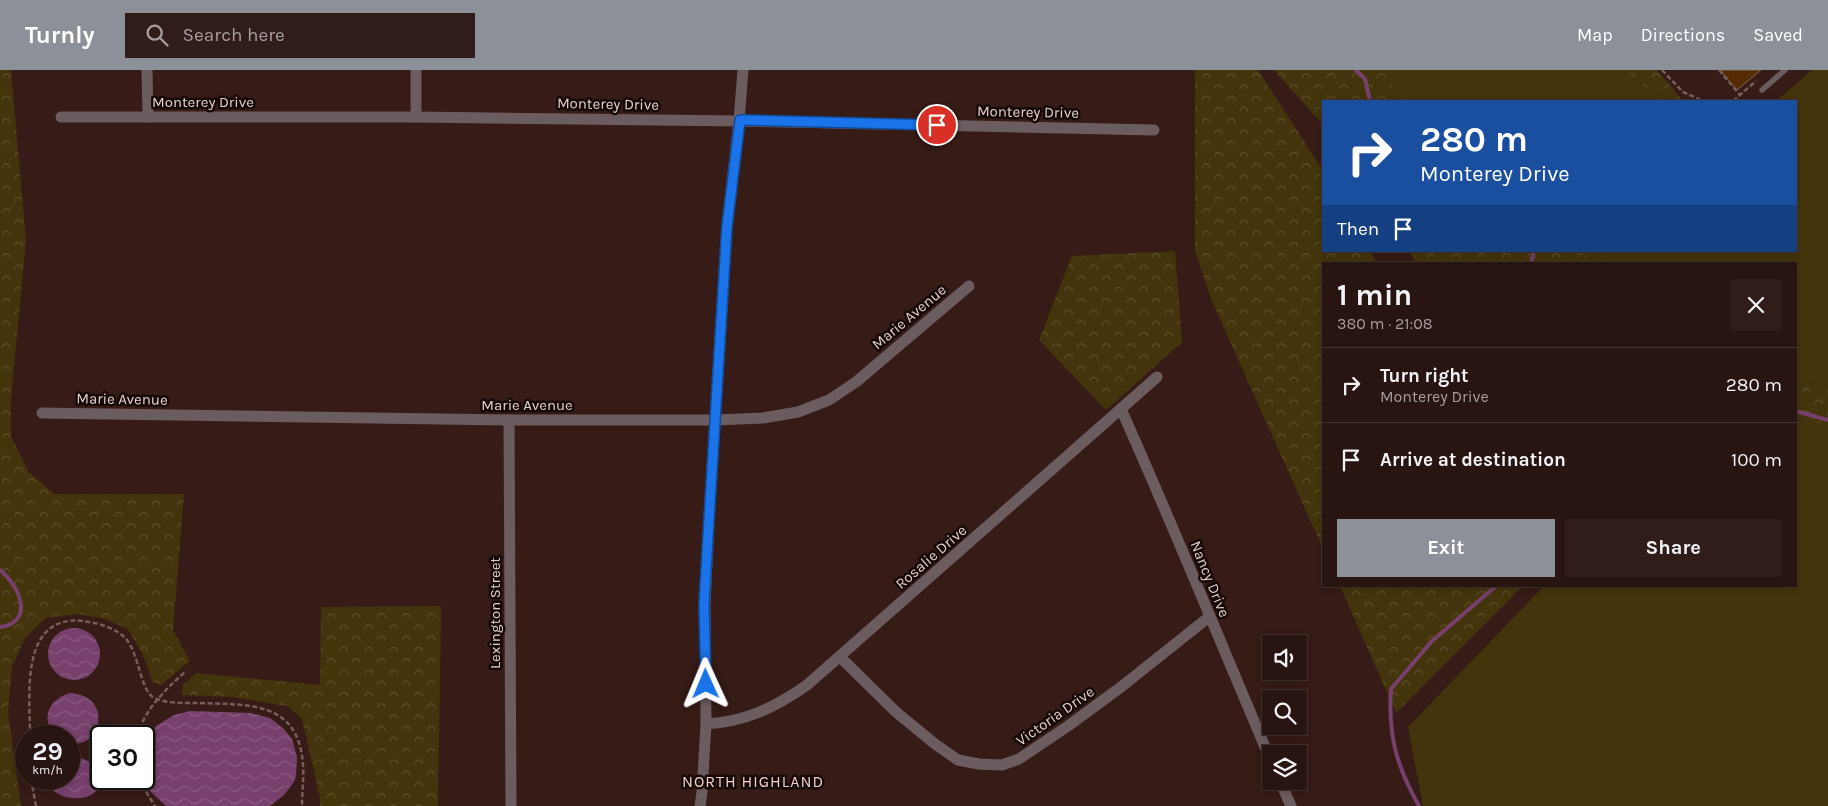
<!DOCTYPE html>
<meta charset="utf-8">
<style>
:root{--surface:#281410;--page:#301d19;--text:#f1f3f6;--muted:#a59e9f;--line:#443330;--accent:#8c9099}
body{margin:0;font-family:Karla,sans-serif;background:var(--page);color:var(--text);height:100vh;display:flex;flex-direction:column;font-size:19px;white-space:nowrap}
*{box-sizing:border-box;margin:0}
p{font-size:16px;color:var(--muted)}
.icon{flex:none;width:28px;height:28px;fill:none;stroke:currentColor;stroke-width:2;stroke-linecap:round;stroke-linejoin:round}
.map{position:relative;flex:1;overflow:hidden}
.sheet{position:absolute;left:1322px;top:192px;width:475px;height:325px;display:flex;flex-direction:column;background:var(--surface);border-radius:0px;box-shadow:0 2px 8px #0003,0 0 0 1px var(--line)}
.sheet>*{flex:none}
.hud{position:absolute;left:1322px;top:30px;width:475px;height:152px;border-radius:0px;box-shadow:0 2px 8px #0003,0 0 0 1px var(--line);background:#1a4fa0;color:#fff;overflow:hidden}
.tools{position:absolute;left:1262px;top:565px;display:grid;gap:10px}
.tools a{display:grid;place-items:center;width:45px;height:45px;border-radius:0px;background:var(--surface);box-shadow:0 2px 8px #0003,0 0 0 1px var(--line);font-size:25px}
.speed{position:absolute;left:15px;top:655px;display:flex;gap:10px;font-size:25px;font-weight:700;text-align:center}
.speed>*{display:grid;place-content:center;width:65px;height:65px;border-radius:50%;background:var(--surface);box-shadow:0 2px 8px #0003,0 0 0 1px var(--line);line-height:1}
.speed small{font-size:12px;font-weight:400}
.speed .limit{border:2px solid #111;border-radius:8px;background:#fff;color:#111}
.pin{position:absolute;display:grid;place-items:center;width:42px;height:42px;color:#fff;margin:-21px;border:2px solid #fff;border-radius:50%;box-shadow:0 1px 5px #0007}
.me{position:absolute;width:55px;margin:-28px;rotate:359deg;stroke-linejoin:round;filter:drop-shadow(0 0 4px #0008)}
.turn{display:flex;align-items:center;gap:18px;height:105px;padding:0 15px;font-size:22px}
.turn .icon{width:65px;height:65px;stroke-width:2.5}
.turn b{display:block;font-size:35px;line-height:42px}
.then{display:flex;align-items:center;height:48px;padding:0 15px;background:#0003;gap:10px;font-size:19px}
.round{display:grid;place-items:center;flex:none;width:52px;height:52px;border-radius:0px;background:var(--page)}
.head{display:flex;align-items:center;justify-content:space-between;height:85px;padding:0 15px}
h1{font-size:30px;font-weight:700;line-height:38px}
.action{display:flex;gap:10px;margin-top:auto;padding:10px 15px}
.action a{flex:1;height:58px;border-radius:0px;background:var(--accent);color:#fff;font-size:20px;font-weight:700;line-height:58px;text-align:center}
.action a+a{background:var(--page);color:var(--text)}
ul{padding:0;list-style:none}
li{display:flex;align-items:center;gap:15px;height:75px;padding:0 15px;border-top:1px solid var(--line)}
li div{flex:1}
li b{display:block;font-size:19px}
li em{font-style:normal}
header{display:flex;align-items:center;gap:30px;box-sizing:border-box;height:70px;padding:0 25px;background:var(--accent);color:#fff}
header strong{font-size:24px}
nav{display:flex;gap:28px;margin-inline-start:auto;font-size:18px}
.search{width:350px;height:45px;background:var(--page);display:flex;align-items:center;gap:12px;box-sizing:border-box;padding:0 18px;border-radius:0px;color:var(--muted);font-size:19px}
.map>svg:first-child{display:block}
.grass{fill:#44340c}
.forest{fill:url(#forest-crowns)}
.water{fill:url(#water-waves)}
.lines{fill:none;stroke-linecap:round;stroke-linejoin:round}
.stream{stroke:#77406d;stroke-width:4}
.building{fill:#552b03;stroke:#856b58}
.path{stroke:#775f5a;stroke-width:2.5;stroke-dasharray:5 2.5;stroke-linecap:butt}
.lane{stroke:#6b5c5f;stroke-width:5.5}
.street{stroke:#6b5c5f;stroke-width:11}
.route-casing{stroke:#114b97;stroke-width:12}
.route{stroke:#1a73e8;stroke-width:9}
.labels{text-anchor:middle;stroke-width:5;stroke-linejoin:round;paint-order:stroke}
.street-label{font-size:15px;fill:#e3d0cc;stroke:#150907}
.neighbourhood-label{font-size:16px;letter-spacing:1px;fill:#f5cfc8;stroke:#150907}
</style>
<header>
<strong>Turnly</strong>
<div class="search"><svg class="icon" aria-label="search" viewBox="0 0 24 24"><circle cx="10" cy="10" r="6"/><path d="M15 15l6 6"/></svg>Search here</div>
<nav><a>Map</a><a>Directions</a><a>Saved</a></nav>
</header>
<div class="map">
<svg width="1828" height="736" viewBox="0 0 1828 736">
<defs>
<pattern id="forest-crowns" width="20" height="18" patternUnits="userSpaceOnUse" patternTransform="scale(1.25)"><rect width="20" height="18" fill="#44340c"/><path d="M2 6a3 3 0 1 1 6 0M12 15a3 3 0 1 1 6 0" fill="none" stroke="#5f502e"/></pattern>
<pattern id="water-waves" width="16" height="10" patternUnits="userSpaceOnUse" patternTransform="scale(1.25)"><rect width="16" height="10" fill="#77406d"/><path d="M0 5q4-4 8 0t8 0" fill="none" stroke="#8a5b81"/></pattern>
</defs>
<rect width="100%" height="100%" fill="#361b16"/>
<g class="grass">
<path d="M1381 0H1627L1634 9 1667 31H1403Z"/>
<path d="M1812 0H1828V308L1809 314H1796V194H1608L1601 181H1796V31H1776Z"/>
<path d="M1796 350 1828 354V736H1423L1408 657 1544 516H1796Z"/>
</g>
<g class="forest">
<path d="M0 0H11L26 171 11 329V366L28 401 54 424H184L173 560 190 591 161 615 153 612 142 583 128 559 105 549 79 544 46 548 25 568 12 597 8 642 21 736H0Z"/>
<path d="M1195 0H1258L1324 102V181H1370L1378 194H1324V481L1211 229 1195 181Z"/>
<path d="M1274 0H1381L1403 31H1324V56Z"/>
<path d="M1627 0H1657L1683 31H1667L1634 9Z"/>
<path d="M1175 181 1182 272 1106 340 1039 270 1072 186Z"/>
<path d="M1409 181H1601L1608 194H1416Z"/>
<path d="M1828 308V354L1796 350V314H1809Z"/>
<path d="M1340 516H1523L1396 643Z"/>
<path d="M441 536 438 736H320V728L302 649 287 636 233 627 182 625 183 615 196 603 320 615 321 537Z"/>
</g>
<g class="water">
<circle cx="74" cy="584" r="26"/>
<path d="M70 623C113 625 103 680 69 673V666H55C40 648 49 629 70 623Z"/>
<path d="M190 641 251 643 270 648 283 658 292 669 297 687 296 706 294 712 284 725 270 736H166L150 721 143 709 144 677 156 656 174 645Z"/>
<path d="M69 687C80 686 89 690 95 699 117 736 48 736 48 709H69Z"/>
</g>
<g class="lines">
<g class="stream">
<path d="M1356 0 1365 9 1370 31"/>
<path d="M1531 194 1534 181"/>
<path d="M1796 341 1828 350"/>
<path d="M0 500C19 515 36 552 0 557"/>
<path d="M1419 736C1396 695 1388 665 1391 619L1432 571 1496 516"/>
</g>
</g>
<path class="building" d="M1720 0H1761L1737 20Z"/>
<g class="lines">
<g class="path">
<path d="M1662 0 1683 22 1703 31"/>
<path d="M1719 0 1740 25"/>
<path d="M1733 31 1756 11"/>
<path d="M30 666C30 626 19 544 83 551 98 553 117 558 127 570 139 586 141 620 153 627 165 634 184 633 198 633 248 635 298 630 303 694 304 708 302 722 302 736"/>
<path d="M137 666C145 639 165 620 185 602"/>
<path d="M31 709 36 736"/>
<path d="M138 709 155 736"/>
</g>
<path class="lane" d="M1762 20 1785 0"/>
<g class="street">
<path d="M147 0 148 47"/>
<path d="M416 0V47"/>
<path d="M61 47H416L739 51 1154 60"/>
<path d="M1121 339C1173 455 1221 574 1271 691"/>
<path d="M42 343 509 350H716L763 348 798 342 829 330 856 312 969 216"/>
<path d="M509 350 511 736"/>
<path d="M840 587 896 642 935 674 958 690 979 694 1002 695 1019 689 1068 656 1121 617 1209 547"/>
<path d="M706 654C745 652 776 637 807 615L1157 307"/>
<path d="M1280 711 1291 736"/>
<path d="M700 736 702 722 706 654 705 535 709 449 727 156 739 51 743 0"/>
</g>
</g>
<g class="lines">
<defs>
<path id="route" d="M706 614 704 535 709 449 727 156 740 50 937 55"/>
</defs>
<use href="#route" class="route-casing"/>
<use href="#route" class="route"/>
</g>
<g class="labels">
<g class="street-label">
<text x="203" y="37">Monterey Drive</text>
<text transform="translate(608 34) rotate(1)" y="5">Monterey Drive</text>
<text transform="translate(1028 42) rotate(1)" y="5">Monterey Drive</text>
<text transform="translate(909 247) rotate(-40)" y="5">Marie Avenue</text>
<text transform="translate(122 329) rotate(1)" y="5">Marie Avenue</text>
<text x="527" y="340">Marie Avenue</text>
<text transform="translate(931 487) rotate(-41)" y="5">Rosalie Drive</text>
<text transform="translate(1210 509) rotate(68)" y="5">Nancy Drive</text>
<text transform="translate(495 543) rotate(-90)" y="5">Lexington Street</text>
<text transform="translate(1055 646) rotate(-35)" y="5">Victoria Drive</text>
</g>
<g class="neighbourhood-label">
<text x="753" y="717">NORTH HIGHLAND</text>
</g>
</g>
</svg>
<div class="tools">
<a><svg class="icon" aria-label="sound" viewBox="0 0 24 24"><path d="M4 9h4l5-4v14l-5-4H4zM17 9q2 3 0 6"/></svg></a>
<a><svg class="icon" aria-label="search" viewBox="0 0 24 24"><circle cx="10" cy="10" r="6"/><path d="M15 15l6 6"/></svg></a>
<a><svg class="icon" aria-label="layers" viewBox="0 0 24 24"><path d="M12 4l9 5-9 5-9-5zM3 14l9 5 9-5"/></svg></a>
</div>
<div class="speed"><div>29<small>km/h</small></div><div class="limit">30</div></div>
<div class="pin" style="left:937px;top:55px;background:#d93025"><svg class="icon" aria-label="arrive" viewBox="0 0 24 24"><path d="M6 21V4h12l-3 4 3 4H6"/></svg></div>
<svg class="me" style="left:706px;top:614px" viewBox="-20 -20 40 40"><path d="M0-17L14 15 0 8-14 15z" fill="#1a73e8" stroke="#fff" stroke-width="4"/></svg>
<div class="hud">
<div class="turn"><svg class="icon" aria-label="right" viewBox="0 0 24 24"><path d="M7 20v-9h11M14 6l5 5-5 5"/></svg><div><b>280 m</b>Monterey Drive</div></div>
<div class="then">Then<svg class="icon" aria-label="arrive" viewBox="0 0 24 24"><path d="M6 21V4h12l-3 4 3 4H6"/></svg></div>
</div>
<section class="sheet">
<div class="head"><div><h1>1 min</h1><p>380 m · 21:08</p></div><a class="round"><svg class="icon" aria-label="close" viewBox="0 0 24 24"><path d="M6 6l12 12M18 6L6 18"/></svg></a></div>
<ul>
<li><svg class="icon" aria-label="right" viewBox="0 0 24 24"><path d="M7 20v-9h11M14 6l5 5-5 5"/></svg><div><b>Turn right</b><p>Monterey Drive</p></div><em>280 m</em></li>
<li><svg class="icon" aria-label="arrive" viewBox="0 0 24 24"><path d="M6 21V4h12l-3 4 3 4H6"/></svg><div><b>Arrive at destination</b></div><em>100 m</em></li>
</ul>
<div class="action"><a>Exit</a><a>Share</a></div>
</section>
</div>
